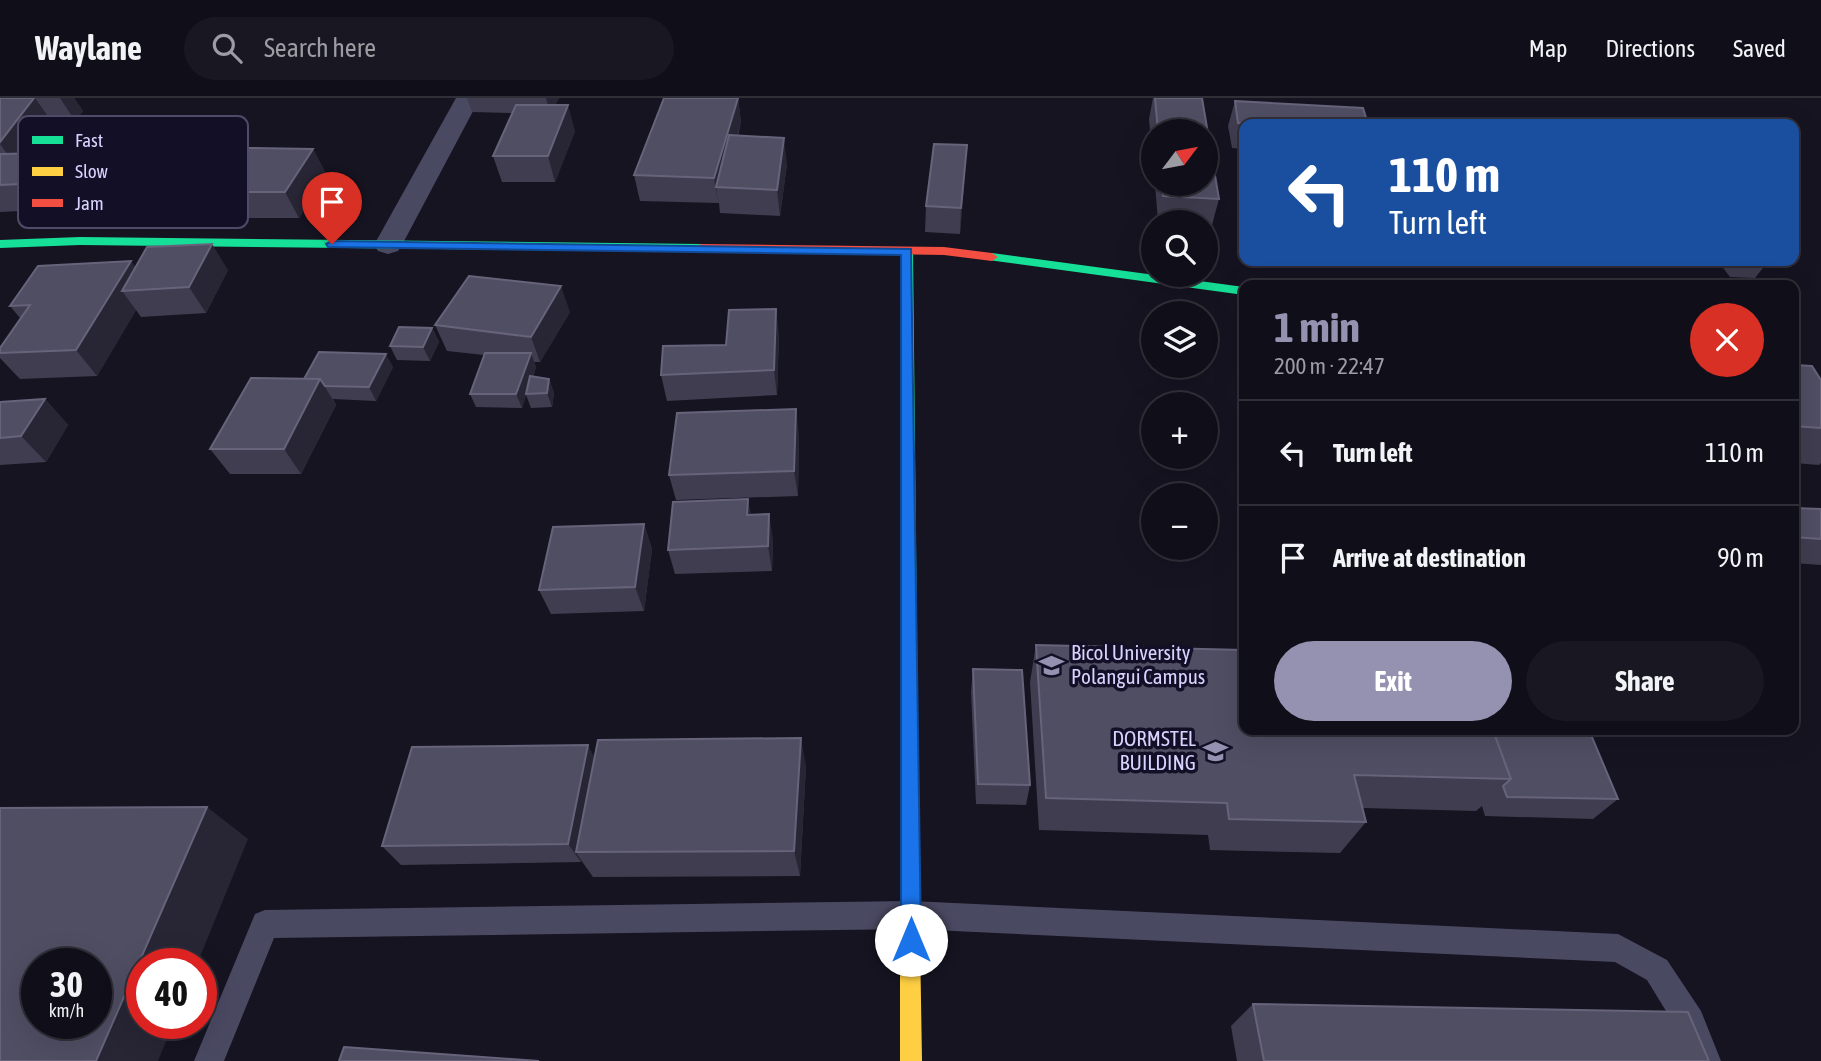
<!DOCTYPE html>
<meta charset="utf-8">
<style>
:root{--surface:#100f19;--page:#191822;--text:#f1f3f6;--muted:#9c9ca2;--line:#302f38;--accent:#9591b1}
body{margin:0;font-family:"Asap Condensed",sans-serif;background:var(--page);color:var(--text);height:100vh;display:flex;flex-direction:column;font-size:26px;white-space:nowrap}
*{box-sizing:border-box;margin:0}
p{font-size:23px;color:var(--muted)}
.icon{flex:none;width:38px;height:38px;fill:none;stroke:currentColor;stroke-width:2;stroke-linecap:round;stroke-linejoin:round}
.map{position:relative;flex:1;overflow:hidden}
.panel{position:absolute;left:1239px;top:182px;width:560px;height:455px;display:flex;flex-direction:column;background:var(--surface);border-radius:14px;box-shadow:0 7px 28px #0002,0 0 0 2px var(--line)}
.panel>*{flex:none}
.top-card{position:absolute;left:1239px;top:21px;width:560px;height:147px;border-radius:14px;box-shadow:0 7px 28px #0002,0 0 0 2px var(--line);background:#1a4fa0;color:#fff;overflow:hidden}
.needle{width:46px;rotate:58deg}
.tools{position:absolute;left:1141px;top:21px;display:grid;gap:14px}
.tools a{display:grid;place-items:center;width:77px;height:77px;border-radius:50%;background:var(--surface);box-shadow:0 7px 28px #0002,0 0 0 2px var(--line);font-size:35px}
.speed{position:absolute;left:21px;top:850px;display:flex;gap:14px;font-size:35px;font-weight:700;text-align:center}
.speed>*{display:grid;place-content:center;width:91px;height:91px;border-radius:50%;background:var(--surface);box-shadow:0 7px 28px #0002,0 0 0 2px var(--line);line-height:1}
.speed small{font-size:18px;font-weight:400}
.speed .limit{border:10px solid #d22;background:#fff;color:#111}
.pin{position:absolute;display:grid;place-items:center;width:60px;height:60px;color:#fff;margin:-72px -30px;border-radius:50% 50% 50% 0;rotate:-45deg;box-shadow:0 0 7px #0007}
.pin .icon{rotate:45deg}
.me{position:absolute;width:77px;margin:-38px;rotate:0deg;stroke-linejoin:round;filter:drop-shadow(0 0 5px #0008)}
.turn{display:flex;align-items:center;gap:24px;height:147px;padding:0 35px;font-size:32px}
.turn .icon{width:91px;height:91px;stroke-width:2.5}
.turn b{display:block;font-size:49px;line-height:60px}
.round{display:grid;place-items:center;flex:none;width:74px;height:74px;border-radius:37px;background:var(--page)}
.summary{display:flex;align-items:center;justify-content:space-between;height:119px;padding:0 35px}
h1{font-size:42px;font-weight:700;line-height:52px;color:var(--accent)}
.action{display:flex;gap:14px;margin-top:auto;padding:14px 35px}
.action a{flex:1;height:80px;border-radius:42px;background:var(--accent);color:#fff;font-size:28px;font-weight:700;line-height:80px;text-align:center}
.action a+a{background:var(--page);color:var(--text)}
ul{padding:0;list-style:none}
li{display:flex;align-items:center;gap:21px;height:105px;padding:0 35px;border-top:2px solid var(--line)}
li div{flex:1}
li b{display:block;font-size:26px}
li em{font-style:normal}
header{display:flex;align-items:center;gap:42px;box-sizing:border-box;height:98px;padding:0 35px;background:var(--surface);border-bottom:2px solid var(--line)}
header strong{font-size:33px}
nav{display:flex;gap:38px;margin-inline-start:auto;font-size:24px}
.search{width:490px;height:63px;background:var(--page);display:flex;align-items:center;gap:18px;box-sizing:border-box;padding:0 24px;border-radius:38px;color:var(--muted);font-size:26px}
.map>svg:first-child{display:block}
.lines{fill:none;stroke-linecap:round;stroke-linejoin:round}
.lane{fill:#4a4962;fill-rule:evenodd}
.street{fill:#4a4962;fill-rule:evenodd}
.fast{fill:#16e098;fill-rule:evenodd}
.slow{fill:#ffcf43;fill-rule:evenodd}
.jam{fill:#f24e42;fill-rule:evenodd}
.wall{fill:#403d50}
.shaded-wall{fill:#282635}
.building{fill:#504e63;stroke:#66637b;stroke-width:2;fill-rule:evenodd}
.route{fill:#1a73e8;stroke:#114b97;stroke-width:2}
.labels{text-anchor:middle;stroke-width:7;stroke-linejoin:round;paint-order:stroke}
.poi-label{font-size:21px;fill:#d9d4ff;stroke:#130f26;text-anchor:start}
.key{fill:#130f26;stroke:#4e4a67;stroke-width:2}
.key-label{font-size:19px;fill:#d9d4ff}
</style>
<header>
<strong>Waylane</strong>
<div class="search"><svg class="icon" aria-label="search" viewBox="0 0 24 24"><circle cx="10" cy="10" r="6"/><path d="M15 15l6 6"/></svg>Search here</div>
<nav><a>Map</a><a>Directions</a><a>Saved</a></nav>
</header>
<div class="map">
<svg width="1821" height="963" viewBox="0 0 1821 963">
<rect width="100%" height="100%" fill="#161421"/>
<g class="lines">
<path class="lane" d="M911 803 1618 836 1667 862 1701 913 1721 963H1691L1679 934 1647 882 1615 864 911 831 274 840 224 963H194L255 816 265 812Z"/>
<path class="street" d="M456 0H480L402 147 398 153 388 156 378 153 374 147Z"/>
<g class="fast">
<path d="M80 139 702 146 708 150 702 154 80 147 0 150V142Z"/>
<path d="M907 149 913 153 917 540 915 545 909 547 903 545 901 540V153Z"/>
<path d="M992 155 1244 189V197L988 162V156Z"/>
</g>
<path class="slow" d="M910 833 917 836 920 843 922 963H900V843L903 836Z"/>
<g class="jam">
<path d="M702 146 944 149 992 155 998 159 992 163 944 157 698 153V147Z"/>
<path d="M909 533 915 535 917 540 920 843 917 850 910 853 903 850 900 843 901 540 903 535Z"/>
</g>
</g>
<g class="wall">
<path d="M0 0H74L83 13 75 23 52 24 30 55 68 81 40 112 0 114Z"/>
<path d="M467 0H559L555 7 575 33 555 84H502L493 58 512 15 472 14Z"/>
<path d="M738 0 741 24 738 38 787 66 780 118 720 115 719 105 640 103 634 77Z"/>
<path d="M1153 0H1202L1219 101 1212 127H1206V124L1158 123 1155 86H1206V33H1153V69L1149 21Z"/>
<path d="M1235 3 1368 26H1244V51L1232 50 1228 28Z"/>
<path d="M313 51 326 76 299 120H233L217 94Z"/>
<path d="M965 73 960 136 925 134 926 108Z"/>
<path d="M183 75 157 114 99 116 81 90Z"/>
<path d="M1244 113V150L1240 126Z"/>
<path d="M131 163 135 170 228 172 206 215 141 219 136 212 97 278 20 281 0 260V250L20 220 10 208Z"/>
<path d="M1412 163H1437L1436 164Z"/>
<path d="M1724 163H1763L1766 166 1755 180 1730 179 1721 167Z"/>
<path d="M570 214 540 264H534L536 269 533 279 549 281 554 295 552 309 531 310 526 297 522 310 476 309 470 296 484 257 447 253 435 227Z"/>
<path d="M432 230 439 244 430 263 397 262 390 248Z"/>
<path d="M779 237 777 297 667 303 661 277 726 247Z"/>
<path d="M1794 267 1821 282V365L1819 367 1794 365Z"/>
<path d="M393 269 376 303 333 301 336 307 301 376H230L210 351 304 281Z"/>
<path d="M45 301 68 327 46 364 0 367V304Z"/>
<path d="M799 337 798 398 676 402 669 377Z"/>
<path d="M1794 410 1821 411V467L1794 465Z"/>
<path d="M751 417 773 441 772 473 675 476 668 452Z"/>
<path d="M644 426 652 451 644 513 551 516 539 492Z"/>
<path d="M1036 547 1618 701 1593 721 1485 718 1482 708 1476 713 1363 710 1366 724 1340 755 1210 752 1208 737 1039 732 1030 584Z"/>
<path d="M973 571 1030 687 1026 707 976 706 971 594Z"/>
<path d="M594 659 806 668 800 778 593 779 581 762V764L401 767 382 748Z"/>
<path d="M1253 906 1709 963H1237L1231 928Z"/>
</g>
<g class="shaded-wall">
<path d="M34 0H35L52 24 18 71 0 46V44Z"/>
<path d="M60 0H74L83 13 75 23Z"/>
<path d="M546 0H559L550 16Z"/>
<path d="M738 0 741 24 723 89H716L718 105 714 80Z"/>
<path d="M568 7 575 33 555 84 548 58Z"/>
<path d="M784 40 787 66 780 118 777 92Z"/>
<path d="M967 47 965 73 960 136 961 110Z"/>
<path d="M168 49 183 75 157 114 139 89Z"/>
<path d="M313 51 326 76 299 120 285 94Z"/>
<path d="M49 55 68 81 40 112 20 86Z"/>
<path d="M212 146 228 172 206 215 189 189Z"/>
<path d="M131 163 149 189 122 193 136 212 97 278 76 252Z"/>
<path d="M561 188 570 214 540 264 531 239Z"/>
<path d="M776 211 779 237 777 297 774 272Z"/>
<path d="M432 230 439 244 430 263 423 249Z"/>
<path d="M531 255 536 269 522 310 516 296Z"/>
<path d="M386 256 393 269 376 303 369 289Z"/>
<path d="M320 281 336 307 301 376 284 351Z"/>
<path d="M549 281 554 295 552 309 547 295Z"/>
<path d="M45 301 68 327 46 364 21 338Z"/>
<path d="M796 311 799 337 798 398 794 373Z"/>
<path d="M748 401 753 426 747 417Z"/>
<path d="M769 416 773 441 772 473 768 448Z"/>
<path d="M644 426 652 451 644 513 635 489Z"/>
<path d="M801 640 806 668 800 778 794 753Z"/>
<path d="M588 647 599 668 576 754 581 762V764L568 746Z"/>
<path d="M207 709 248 741 197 866H142V926H173L158 963H96Z"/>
</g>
<g class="building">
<path d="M0 0H34L0 44Z"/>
<path d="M664 0H738L714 80 634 77Z"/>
<path d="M1155 0H1202L1219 101 1163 98 1162 86H1206V33H1158Z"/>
<path d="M1235 3 1363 10 1368 26H1263L1238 25Z"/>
<path d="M516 7H568L548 58H493Z"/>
<path d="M729 37 784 40 777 92 716 89Z"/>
<path d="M934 46 967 47 961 110 926 108Z"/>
<path d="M249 50 313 51 285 94H217Z"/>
<path d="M49 55 20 86 0 87V56Z"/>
<path d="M212 146 189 189 122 193 147 149Z"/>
<path d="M131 163 76 252 0 255V250L30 207 10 208 38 168Z"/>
<path d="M1739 163H1763L1766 166 1741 165Z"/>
<path d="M469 178 561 188 531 239 435 227Z"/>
<path d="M776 211 774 272 661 277 663 248 726 247 729 212Z"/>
<path d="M399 229 432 230 423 249 390 248Z"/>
<path d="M319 254 386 256 369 289 325 288 320 281H304Z"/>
<path d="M485 255H531L516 296H470Z"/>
<path d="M1794 267 1812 268 1821 282V330L1794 328Z"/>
<path d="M530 278 549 281 547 295 526 296Z"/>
<path d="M251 280 320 281 284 351H210Z"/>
<path d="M45 301 21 338 0 340V304Z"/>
<path d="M796 311 794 373 669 377 677 315Z"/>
<path d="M748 401 747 417 769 416 768 448 668 452 673 404Z"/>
<path d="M1794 410 1821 411V441L1794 439Z"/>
<path d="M644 426 635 489 539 492 553 429Z"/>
<path d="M1036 547 1244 552V632H1493L1511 681 1354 677 1366 724 1229 721 1227 705 1046 700Z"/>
<path d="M973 571 1022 572 1030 687 978 686Z"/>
<path d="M1493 632H1589L1618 701 1507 699 1503 688 1511 681Z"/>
<path d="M801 640 794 753 576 754 598 642Z"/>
<path d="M588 647 568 746 382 748 412 649Z"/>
<path d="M207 709 96 963H0V710ZM37 866H96V926H37Z"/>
<path d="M1253 906 1688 914 1709 963H1264Z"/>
<path d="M344 949 539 963H339Z"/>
</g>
<path class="route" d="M332 143 911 151 921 842 919 849 911 852 904 849 901 842V157L328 149 326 146Z"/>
<defs>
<symbol id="university-bare" viewBox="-9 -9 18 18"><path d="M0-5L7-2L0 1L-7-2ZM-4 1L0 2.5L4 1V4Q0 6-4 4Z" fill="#9591b1" stroke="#130f26" stroke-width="2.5" paint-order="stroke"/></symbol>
<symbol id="school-bare" viewBox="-9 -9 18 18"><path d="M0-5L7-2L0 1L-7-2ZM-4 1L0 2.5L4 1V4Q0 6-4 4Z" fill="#9591b1" stroke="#130f26" stroke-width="2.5" paint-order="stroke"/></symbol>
</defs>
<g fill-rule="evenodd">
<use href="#university-bare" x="1034" y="550" width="35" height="35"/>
<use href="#school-bare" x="1198" y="636" width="35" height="35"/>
</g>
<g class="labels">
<g class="poi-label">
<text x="1071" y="562">Bicol University<tspan x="1071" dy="24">Polangui Campus</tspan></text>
<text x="1196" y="648" text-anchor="end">DORMSTEL<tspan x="1196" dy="24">BUILDING</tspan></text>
</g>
</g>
<rect x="18" y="18" width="230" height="112" rx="10" class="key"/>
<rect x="32" y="38" width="31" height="8" fill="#16e098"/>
<rect x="32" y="69" width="31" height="9" fill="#ffcf43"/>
<rect x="32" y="101" width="31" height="8" fill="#f24e42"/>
<g class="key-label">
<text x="75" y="49">Fast</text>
<text x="75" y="80">Slow</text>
<text x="75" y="112">Jam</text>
</g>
</svg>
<div class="tools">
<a><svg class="needle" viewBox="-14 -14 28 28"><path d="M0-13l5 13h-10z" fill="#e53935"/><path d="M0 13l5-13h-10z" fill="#9c9ca2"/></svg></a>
<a><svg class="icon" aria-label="search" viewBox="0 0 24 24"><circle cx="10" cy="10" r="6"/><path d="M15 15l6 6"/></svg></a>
<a><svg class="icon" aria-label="layers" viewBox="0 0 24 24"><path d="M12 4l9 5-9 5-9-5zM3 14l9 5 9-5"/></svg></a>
<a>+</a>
<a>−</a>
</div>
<div class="speed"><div>30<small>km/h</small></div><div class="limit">40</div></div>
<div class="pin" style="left:332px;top:146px;background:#d93025"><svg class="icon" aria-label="arrive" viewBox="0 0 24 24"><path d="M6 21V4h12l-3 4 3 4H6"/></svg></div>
<svg class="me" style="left:911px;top:842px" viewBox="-20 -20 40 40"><circle r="19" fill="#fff"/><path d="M0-13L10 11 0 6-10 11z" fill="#1a73e8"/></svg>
<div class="top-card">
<div class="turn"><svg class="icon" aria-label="left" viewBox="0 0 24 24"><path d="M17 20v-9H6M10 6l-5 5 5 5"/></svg><div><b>110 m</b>Turn left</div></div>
</div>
<section class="panel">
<div class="summary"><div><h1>1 min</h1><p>200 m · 22:47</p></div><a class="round" style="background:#d93025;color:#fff"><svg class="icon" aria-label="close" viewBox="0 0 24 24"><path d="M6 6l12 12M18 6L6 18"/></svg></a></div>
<ul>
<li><svg class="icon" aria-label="left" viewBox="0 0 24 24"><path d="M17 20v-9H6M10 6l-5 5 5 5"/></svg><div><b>Turn left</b></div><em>110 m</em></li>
<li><svg class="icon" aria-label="arrive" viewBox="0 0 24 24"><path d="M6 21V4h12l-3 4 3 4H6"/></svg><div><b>Arrive at destination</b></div><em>90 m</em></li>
</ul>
<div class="action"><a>Exit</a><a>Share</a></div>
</section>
</div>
